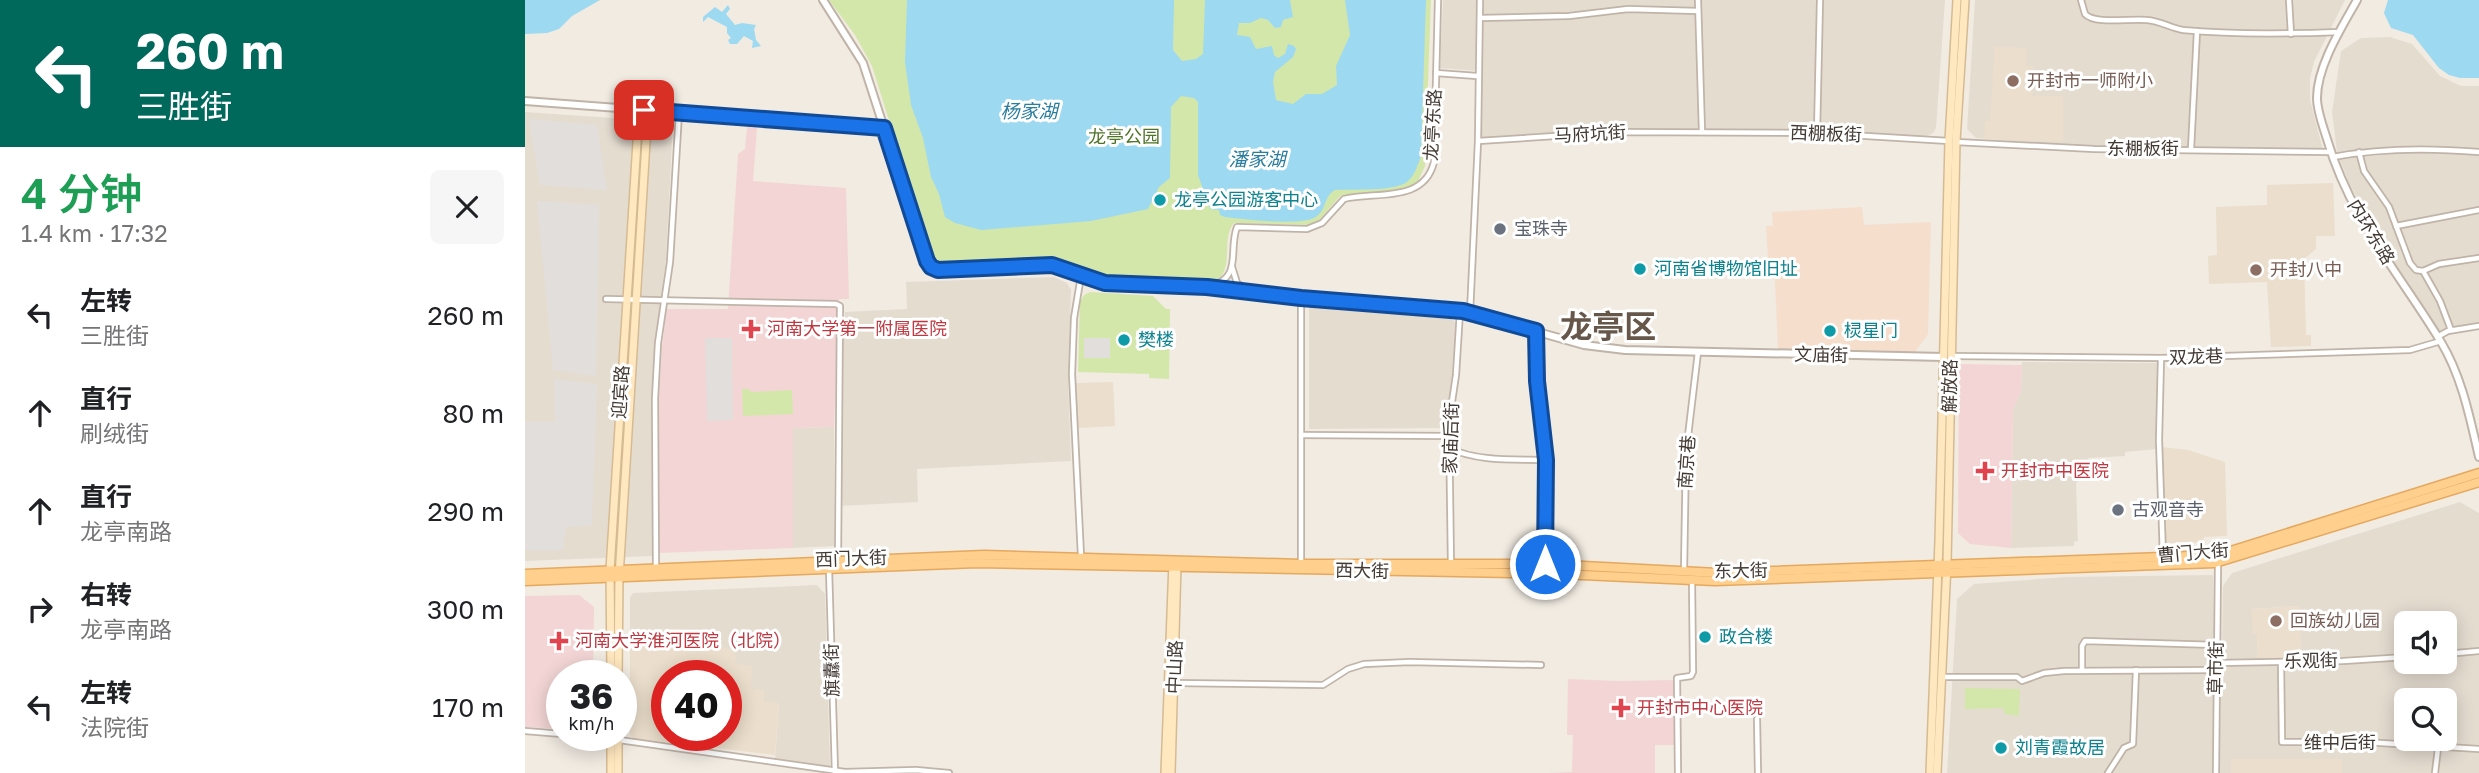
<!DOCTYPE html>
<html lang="zh">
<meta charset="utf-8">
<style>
:root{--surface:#fff;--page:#f6f6f6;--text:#202124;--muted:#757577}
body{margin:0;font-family:"Golos Text","Noto Sans SC",sans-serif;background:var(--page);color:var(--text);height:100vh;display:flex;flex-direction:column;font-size:26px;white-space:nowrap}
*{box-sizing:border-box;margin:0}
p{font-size:23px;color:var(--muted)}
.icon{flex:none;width:38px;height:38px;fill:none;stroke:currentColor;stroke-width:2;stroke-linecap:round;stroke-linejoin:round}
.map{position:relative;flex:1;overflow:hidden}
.drawer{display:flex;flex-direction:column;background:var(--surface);width:525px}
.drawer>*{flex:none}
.banner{background:#00695c;color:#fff;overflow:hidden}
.tools{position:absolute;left:1869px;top:611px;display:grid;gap:14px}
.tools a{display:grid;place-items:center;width:63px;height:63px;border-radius:10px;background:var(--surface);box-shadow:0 4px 18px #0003;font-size:35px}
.speed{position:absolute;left:21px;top:660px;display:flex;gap:14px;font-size:35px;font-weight:700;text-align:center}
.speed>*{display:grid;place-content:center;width:91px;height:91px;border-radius:50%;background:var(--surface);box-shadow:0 4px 18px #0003;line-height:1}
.speed small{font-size:18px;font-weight:400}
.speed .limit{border:10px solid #d22;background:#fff;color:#111}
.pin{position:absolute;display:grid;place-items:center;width:60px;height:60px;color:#fff;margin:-30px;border-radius:14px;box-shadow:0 4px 10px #0006}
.me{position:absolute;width:77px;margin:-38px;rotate:0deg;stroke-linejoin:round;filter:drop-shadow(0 0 5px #0008)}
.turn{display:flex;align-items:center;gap:24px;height:147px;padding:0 21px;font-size:32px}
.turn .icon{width:91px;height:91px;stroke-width:2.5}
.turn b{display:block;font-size:49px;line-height:60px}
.round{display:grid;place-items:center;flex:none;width:74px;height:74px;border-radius:10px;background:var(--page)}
.overview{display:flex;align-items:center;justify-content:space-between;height:119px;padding:0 21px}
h1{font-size:42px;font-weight:600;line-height:52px;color:#1e9e55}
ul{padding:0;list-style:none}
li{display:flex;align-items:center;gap:21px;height:98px;padding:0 21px}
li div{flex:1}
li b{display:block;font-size:26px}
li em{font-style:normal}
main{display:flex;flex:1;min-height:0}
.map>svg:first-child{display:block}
.residential{fill:#e5dcd0;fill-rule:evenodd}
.commercial{fill:#f5decc}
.education{fill:#ebdecc}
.medical{fill:#f3d5d5}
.green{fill:#d4e7aa}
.parking{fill:#e2dedb}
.water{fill:#9dd9f0}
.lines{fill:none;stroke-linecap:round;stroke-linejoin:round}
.minor-casing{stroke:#c0b4a8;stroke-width:8}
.tertiary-casing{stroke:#c0b4a8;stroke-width:10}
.secondary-casing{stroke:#d5bb93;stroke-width:10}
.primary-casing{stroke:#e4a95e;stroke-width:11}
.minor{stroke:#fff;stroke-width:4.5}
.tertiary{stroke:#fff;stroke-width:6}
.secondary{stroke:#ffe7bf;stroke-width:7}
.primary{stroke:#ffcf8e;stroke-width:8}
.route-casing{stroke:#114b97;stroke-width:18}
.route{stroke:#1a73e8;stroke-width:12}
.education-dot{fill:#8d6e63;stroke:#fff;stroke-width:2.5}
.culture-dot{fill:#0f9aa8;stroke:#fff;stroke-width:2.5}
.worship-dot{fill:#6b7280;stroke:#fff;stroke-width:2.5}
.health-dot{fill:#e0444e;stroke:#fff;stroke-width:2.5}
.labels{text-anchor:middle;stroke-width:6;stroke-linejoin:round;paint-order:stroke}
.education-label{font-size:18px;fill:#785e54;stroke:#fff;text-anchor:start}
.street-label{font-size:18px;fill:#433a33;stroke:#fff}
.park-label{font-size:18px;fill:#4f7427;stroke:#fff}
.culture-label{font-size:18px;fill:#0d838f;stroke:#fff;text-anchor:start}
.worship-label{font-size:18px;fill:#5b616d;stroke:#fff;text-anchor:start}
.health-label{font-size:18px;fill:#be3a42;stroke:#fff;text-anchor:start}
.water-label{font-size:19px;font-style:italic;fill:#297d9e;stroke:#fff}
.town-label{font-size:32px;font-weight:bold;fill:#66574a;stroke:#fff}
</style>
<main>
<section class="drawer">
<div class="banner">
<div class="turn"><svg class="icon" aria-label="left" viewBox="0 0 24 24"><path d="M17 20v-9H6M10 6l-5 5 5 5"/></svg><div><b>260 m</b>三胜街</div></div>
</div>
<div class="overview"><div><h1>4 分钟</h1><p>1.4 km · 17:32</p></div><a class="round"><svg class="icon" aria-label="close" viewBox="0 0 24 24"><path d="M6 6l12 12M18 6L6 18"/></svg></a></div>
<ul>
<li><svg class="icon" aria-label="left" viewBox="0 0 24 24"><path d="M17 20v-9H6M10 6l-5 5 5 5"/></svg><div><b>左转</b><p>三胜街</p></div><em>260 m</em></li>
<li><svg class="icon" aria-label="ahead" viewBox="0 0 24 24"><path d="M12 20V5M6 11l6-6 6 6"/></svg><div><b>直行</b><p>刷绒街</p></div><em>80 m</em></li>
<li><svg class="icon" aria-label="ahead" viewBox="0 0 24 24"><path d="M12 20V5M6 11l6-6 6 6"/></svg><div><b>直行</b><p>龙亭南路</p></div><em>290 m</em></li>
<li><svg class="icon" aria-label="right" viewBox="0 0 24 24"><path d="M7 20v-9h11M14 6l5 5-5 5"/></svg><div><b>右转</b><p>龙亭南路</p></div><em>300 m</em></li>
<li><svg class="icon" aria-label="left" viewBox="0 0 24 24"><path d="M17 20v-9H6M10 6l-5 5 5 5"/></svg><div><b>左转</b><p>法院街</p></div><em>170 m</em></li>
</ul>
</section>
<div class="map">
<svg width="1954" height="773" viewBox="0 0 1954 773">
<rect width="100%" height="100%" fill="#f1ebe2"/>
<g class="residential">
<path d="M918 0H1420L1411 128 1408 133 1399 137 1111 133 956 142 954 136V71L915 68Z"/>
<path d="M1450 0H1820L1789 62 1785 78V100L1798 150 1543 145 1451 138 1442 129Z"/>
<path d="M1865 37 1887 44 1915 76 1936 86H1954V324L1914 331 1863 253 1824 183 1812 152 1807 112 1816 51 1836 38Z"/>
<path d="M0 112 148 122 141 259 130 342 127 438 128 556 0 561Z"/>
<path d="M529 277 542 283 546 290 543 381 546 461 392 469 393 502 314 506 317 357 320 312 382 309 381 282Z"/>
<path d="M784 307 927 319 932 325 927 380 919 428 784 429Z"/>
<path d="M1497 362 1633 363 1632 449 1600 452V456L1564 458 1561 462V475L1551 483 1553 541 1549 542V546L1486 548 1488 409 1496 392Z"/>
<path d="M309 427V546L268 548V428Z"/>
<path d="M1935 502 1954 513V648L1920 650V623H1881V653L1776 660 1774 606 1727 609 1729 634H1732L1733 660H1697L1698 586 1707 573Z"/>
<path d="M1688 575 1690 664 1881 659V662H1920V655L1954 652V773H1422L1432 599 1449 584 1541 577ZM1881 700H1920V738H1881Z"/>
<path d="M292 585 300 594 305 767 250 759 254 704 238 702 225 689 209 664 189 647 161 629 105 630V598L108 593Z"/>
</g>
<path class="commercial" d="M1337 207 1339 225 1406 222 1403 334 1390 352 1253 349 1249 258H1243L1241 226H1248L1247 212Z"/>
<g class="education">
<path d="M1470 47 1502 48 1501 66H1508L1507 96H1538V142L1459 139 1460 121H1465Z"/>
<path d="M1808 183 1810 236H1791V249L1779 259 1781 335H1786V346L1746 347 1742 282 1684 284 1683 256 1692 255 1691 207 1742 205V185Z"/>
<path d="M588 382 590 426 553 428 551 383Z"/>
<path d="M1637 447 1663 450 1700 462 1702 536 1679 537 1678 542 1640 543Z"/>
<path d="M1775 606 1776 660H1733L1732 634H1728L1726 609Z"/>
<path d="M162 629V631L190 632 189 647 211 649 210 664 227 666 225 689 239 690V702L254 703 250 755 183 747V737L161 735H201V676H142V735H155L154 744 109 739 105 735V630Z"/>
<rect x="1706" y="759" width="111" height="14"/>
</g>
<g class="medical">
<path d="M222 127 232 128 228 181 321 188 324 299H314L309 427 268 428V548L134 553V396L137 347 142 309H203L213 154 220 149Z"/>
<path d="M1434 364 1497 365 1496 392 1488 409 1486 548 1445 544 1433 533Z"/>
<path d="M54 595 69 607 68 675 37 676V729L0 727V596Z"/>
<path d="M1043 679 1093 681 1150 680V745H1130V773H1024L1047 772 1048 735H1042Z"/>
</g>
<g class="green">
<path d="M304 0H906L900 166 893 181 885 188 815 196 790 225 709 223C695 239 711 271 689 282L578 277 529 259 414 262 409 259 404 249 347 66 330 35Z"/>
<path d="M565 292 628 296 641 309H645L644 379 624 378V374L553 372 555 302 559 295Z"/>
<path d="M217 389H223L227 392 267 390 268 414 218 416Z"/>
<path d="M1440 688 1495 689 1494 716 1480 714 1478 708 1440 709Z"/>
</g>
<g class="parking">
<path d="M4 119 72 125 82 190 15 185Z"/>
<path d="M12 201 74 205 71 376 28 370Z"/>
<path d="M180 338H207L208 420 182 421Z"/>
<rect x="559" y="338" width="26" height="20"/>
<path d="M29 379 72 384 67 525 41 527 38 550H0V422H30Z"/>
</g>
<g class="water">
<path d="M0 0H75L47 16 34 29 22 33 0 34Z"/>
<path d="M382 0H649L648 50 657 61 671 59 678 54 680 0H765L768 17 758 20 756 27 750 28 743 20 736 18 725 23H714L712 35 725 37 731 49 747 46 749 55 753 58 760 54 763 44 769 46 771 49 768 57 750 72 748 82 751 100 768 104 781 94H797L812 85 811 66 825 35 820 0H901L896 156C893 164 890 175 883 181 871 192 827 189 810 190 799 196 802 208 792 216 780 227 718 219 700 217L695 215 694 210 685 209 673 175V102L669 98 656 96 646 107 645 178 634 187 623 209 566 221 456 230 430 223 420 217 414 194 406 177 398 138 386 105 380 62Z"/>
<path d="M1863 0H1954V78H1935L1924 75 1914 68 1888 35 1866 28 1859 13Z"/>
<path d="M203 5 205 9 201 14 210 25 217 23 231 25 229 29 231 40 236 46 227 48 228 41 219 36 212 44H205L203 40 206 38 202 33V27L183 17 178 22V17L190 7 197 12Z"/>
</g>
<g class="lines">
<defs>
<g id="minor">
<path d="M1173 0 1177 132"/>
<path d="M1556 0 1560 14C1570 25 1606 18 1622 20 1635 21 1646 28 1658 30 1710 35 1762 34 1814 32"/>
<path d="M1764 0 1766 34"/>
<path d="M955 18 1044 16 1103 9 1173 11"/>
<path d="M911 73 952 76"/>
<path d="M1292 133 1295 0"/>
<path d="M953 141 1092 132 1292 133 1424 141"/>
<path d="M1431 142 1569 149 1806 152"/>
<path d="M1666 149 1672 31"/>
<path d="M1834 152 1839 171 1864 207 1885 263 1891 270 1898 271 1915 301 1926 330"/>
<path d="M1808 157C1855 148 1906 148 1954 152"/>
<path d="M1871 226 1954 210"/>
<path d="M707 267 712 283 723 291"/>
<path d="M1898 271 1914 264 1954 258"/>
<path d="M686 286C718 277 703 250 712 227L782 229 797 223 819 199C849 191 899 204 909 162L913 0"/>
<path d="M776 298V563"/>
<path d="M81 299 311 304 315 306 313 560"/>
<path d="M945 313 953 141 955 0"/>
<path d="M1912 337 1923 331 1954 326"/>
<path d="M1427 356 1636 358 1885 350 1916 341"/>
<path d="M1636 358 1634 440 1638 556"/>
<path d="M776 435 924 436"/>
<path d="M924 448C953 462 989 459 1021 460"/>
<path d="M556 556 547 374 549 318 556 276"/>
<path d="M926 565 924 422 931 375 935 311"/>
<path d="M131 568 130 399 133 343 145 262 154 112"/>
<path d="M304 569 310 772"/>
<path d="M1159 571 1161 453 1173 352"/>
<path d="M1920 654 1954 651"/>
<path d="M1756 662 1757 742H1839L1954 749"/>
<path d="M1692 663 1818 661 1881 657"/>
<path d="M1557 670V646L1560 641 1692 645"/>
<path d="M1416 677H1492L1497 681 1519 673 1539 671 1691 670"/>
<path d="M650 683 798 685 823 669 839 664 885 662 1016 665"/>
<path d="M1232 719 1233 773"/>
<path d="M0 731 37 734"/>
<path d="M59 735 320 772 391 770 424 773"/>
<path d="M1153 773 1152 678 1166 676 1168 672 1167 580"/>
<path d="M1583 773 1599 748 1608 744 1611 670"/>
<path d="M1691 773 1693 563"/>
<path d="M1910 773 1913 748"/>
</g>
<g id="tertiary">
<path d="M298 0 338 63 402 261 409 269 528 265 573 282 588 284 682 287 776 298 938 311 1059 345 1100 350 1419 357"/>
<path d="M1832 0C1817 27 1792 66 1792 98 1792 111 1798 126 1802 139 1825 218 1874 273 1916 342 1937 377 1945 418 1954 457"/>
<path d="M0 101 359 128"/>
<path d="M1011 331 1013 396 1021 460 1020 564"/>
</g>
<g id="secondary">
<path d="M86 676 85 570 114 110"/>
<path d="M93 676 94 577 123 110"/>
<path d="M86 735V773"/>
<path d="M93 735V773"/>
<path d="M640 773 648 562"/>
<path d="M646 773 652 564"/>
<path d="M1405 773 1414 541 1424 141 1432 0"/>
<path d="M1412 773 1422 564 1431 141 1440 0"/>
</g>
<g id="primary">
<path d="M0 574 459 555 776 564H1020L1193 573 1693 555 1954 473"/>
<path d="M0 581 452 563 1035 574 1190 581 1690 563 1954 482"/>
</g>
</defs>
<use href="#minor" class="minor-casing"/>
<use href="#tertiary" class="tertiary-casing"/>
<use href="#secondary" class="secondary-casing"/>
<use href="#primary" class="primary-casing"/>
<use href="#minor" class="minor"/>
<use href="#tertiary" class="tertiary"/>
<use href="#secondary" class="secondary"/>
<use href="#primary" class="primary"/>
</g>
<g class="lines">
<defs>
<path id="route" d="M119 110 359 128 402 261 406 267 413 270 527 265 580 283 682 287 776 298 938 311 1011 331 1012 381 1021 460 1020 564"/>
</defs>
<use href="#route" class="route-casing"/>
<use href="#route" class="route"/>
</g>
<g class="education-dot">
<circle cx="1488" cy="81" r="7"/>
<circle cx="1731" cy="270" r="7"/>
<circle cx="1751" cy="621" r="7"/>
</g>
<g class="culture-dot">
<circle cx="635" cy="200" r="7"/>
<circle cx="1115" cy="269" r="7"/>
<circle cx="1305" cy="331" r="7"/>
<circle cx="599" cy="340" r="7"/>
<circle cx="1180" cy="637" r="7"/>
<circle cx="1476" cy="748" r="7"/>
</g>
<g class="worship-dot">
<circle cx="975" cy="229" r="7"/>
<circle cx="1593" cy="510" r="7"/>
</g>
<g class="health-dot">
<path d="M222.5 318.5h7v7h7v7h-7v7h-7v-7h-7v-7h7z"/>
<path d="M1456.5 460.5h7v7h7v7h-7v7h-7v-7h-7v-7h7z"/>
<path d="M30.5 630.5h7v7h7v7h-7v7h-7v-7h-7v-7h7z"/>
<path d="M1092.5 697.5h7v7h7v7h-7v7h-7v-7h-7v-7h7z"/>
</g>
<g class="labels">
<g class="education-label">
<text x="1502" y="87">开封市一师附小</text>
<text x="1745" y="276">开封八中</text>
<text x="1765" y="627">回族幼儿园</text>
</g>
<g class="street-label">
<text transform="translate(908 125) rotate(-87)" y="6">龙亭东路</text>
<text transform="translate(1065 134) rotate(-3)" y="6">马府坑街</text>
<text transform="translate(1301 134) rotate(2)" y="6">西棚板街</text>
<text x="1618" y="155">东棚板街</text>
<text transform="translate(1846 232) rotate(59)" y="6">内环东路</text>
<text transform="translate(1296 355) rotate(1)" y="6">文庙街</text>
<text transform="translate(1671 357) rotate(-2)" y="6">双龙巷</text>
<text transform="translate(1425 386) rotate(-89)" y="6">解放路</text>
<text transform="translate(96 392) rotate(-86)" y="6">迎宾路</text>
<text transform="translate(926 438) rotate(-88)" y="6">家庙后街</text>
<text transform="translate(1162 462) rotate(-86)" y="6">南京巷</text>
<text transform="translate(1668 553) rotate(-5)" y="6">曹门大街</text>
<text transform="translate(326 559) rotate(-2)" y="6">西门大街</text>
<text transform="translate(837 571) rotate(1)" y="6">西大街</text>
<text transform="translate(1216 571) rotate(-1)" y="6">东大街</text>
<text transform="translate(1786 661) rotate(-1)" y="6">乐观街</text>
<text transform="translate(650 667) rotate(-88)" y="6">中山路</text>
<text transform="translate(1691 668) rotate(-89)" y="6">草市街</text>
<text transform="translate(307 670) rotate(-91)" y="6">旗纛街</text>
<text x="1815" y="749">维中后街</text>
</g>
<g class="park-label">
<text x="599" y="143">龙亭公园</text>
</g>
<g class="culture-label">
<text x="649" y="206">龙亭公园游客中心</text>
<text x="1129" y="275">河南省博物馆旧址</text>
<text x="1319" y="337">棂星门</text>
<text x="613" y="346">樊楼</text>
<text x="1194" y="643">政合楼</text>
<text x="1490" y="754">刘青霞故居</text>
</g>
<g class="worship-label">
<text x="989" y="235">宝珠寺</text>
<text x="1607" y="516">古观音寺</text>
</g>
<g class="health-label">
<text x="242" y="335">河南大学第一附属医院</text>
<text x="1476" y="477">开封市中医院</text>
<text x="50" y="647">河南大学淮河医院（北院）</text>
<text x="1112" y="714">开封市中心医院</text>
</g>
<g class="water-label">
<text x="504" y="118">杨家湖</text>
<text x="732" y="166">潘家湖</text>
</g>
<g class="town-label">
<text x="1083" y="338">龙亭区</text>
</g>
</g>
</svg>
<div class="tools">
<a><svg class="icon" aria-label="sound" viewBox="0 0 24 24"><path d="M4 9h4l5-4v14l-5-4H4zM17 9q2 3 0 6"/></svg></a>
<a><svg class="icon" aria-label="search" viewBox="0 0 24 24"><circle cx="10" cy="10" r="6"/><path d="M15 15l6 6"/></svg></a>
</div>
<div class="speed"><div>36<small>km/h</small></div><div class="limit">40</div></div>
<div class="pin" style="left:119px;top:110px;background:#d93025"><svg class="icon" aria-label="arrive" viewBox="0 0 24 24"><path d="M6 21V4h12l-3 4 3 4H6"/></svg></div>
<svg class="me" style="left:1020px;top:564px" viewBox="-20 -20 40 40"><circle r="17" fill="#1a73e8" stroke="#fff" stroke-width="3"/><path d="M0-11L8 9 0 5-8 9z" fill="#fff"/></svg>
</div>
</main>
